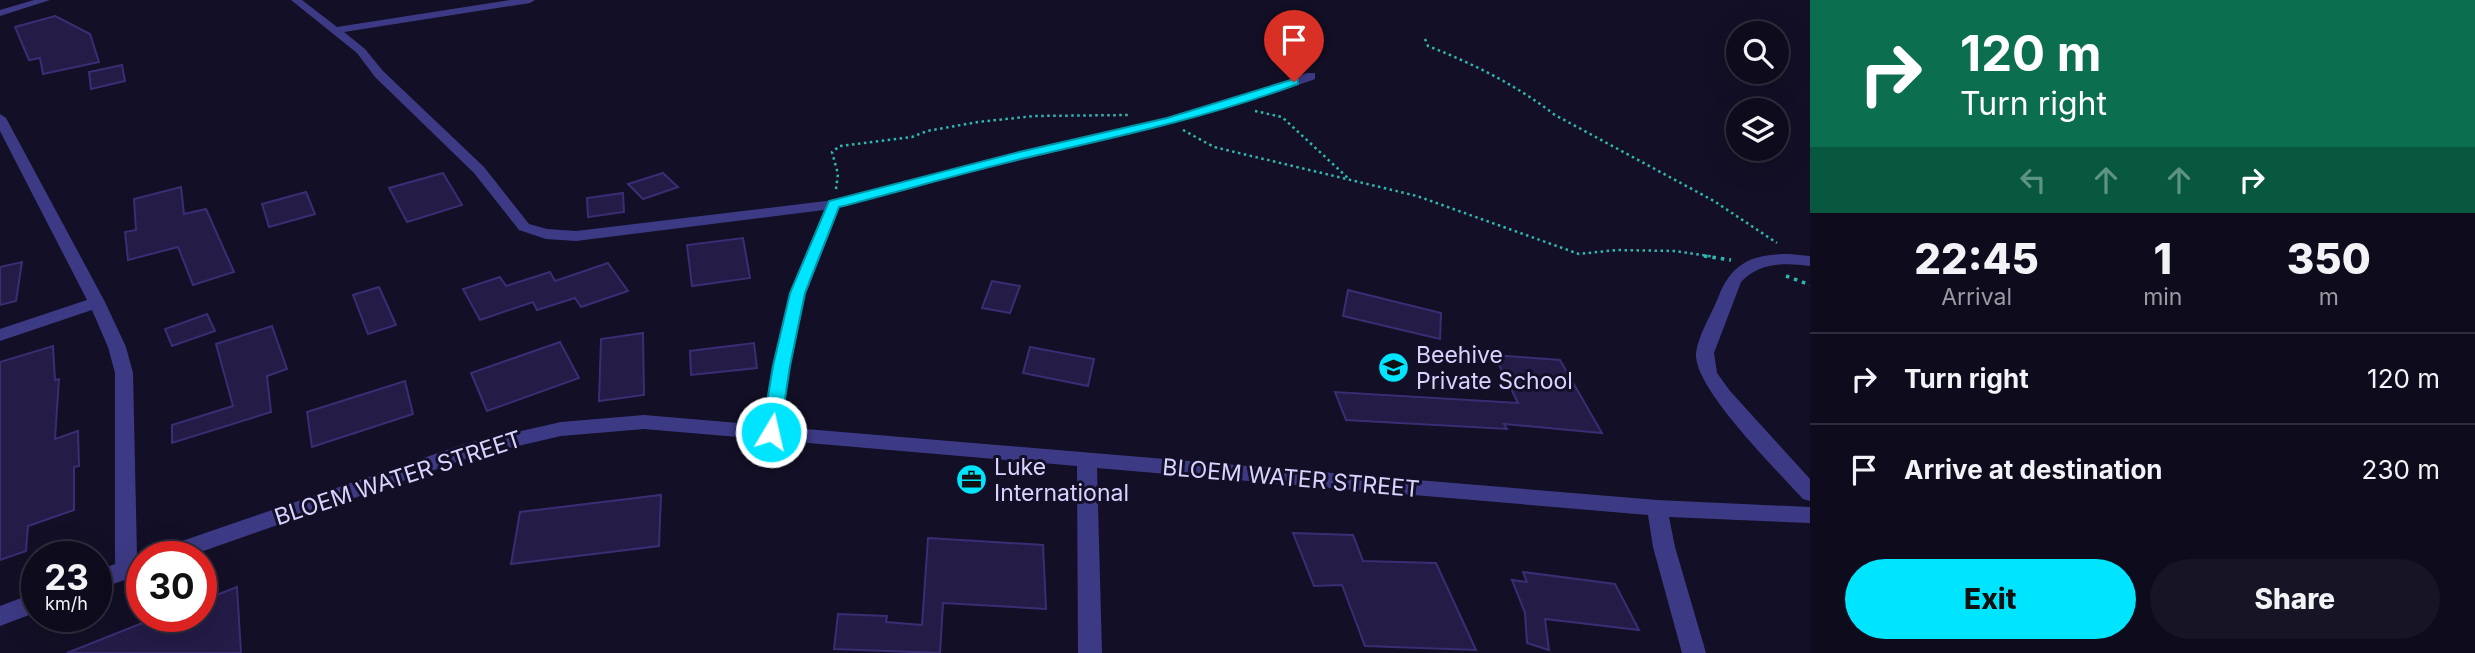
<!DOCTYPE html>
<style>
:root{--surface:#0e0b1c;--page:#171425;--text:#f1f3f6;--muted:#9b9ba3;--line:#2e2b3b;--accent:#00e5ff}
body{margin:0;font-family:Inter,sans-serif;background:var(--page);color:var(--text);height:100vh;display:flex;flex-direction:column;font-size:26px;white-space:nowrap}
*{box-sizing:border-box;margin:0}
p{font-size:23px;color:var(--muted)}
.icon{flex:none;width:38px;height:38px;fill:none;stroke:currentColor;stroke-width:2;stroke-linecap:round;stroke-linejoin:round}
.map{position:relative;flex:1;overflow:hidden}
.details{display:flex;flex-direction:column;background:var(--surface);width:665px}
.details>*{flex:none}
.top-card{background:#0b6e4f;color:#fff;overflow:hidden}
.controls{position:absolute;left:1726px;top:21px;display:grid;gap:14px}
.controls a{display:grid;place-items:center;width:63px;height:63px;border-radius:50%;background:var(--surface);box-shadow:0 7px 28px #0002,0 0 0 2px var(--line);font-size:35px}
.speed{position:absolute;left:21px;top:541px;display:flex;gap:14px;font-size:35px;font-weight:700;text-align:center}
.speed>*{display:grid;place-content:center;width:91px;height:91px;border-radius:50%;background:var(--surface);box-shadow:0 7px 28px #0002,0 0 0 2px var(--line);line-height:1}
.speed small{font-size:18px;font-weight:400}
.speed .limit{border:10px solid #d22;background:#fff;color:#111}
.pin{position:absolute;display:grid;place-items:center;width:60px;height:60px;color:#fff;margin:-72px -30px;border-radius:50% 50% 50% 0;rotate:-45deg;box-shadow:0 0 7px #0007}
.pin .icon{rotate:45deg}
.me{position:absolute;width:77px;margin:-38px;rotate:9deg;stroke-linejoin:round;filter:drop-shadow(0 0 5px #0008)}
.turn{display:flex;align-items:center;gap:24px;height:147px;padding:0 35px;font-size:32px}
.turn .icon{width:91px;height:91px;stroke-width:2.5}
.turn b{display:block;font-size:49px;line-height:60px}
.lanes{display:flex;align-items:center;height:66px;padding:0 35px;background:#0003;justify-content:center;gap:35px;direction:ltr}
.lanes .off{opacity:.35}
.eta{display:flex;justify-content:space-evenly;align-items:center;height:119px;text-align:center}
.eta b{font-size:42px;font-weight:800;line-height:49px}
.primary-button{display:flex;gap:14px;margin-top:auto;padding:14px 35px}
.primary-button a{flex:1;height:80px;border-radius:42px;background:var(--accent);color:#111;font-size:28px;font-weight:800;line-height:80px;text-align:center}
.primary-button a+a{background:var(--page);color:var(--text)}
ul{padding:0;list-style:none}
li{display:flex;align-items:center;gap:21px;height:91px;padding:0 35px;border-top:2px solid var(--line)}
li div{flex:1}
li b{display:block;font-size:26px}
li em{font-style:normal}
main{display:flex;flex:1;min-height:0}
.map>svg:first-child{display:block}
.building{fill:#241b47;stroke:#3b2d73;stroke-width:2}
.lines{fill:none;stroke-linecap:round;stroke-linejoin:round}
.path-far1{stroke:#2fb8b0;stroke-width:2.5;stroke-dasharray:2.5 3.5;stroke-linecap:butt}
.path{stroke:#2fb8b0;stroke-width:3.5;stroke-dasharray:3.5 5;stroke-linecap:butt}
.minor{fill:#3d3a85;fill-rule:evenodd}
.route{fill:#00e5ff;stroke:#0095a6;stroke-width:2}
.labels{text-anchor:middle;stroke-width:6;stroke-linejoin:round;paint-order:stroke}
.poi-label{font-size:23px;fill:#d9d4ff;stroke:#130f26;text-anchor:start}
.street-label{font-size:23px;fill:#d9d4ff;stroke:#130f26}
</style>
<main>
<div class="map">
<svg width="1810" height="653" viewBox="0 0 1810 653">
<rect width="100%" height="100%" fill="#130f26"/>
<g class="building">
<path d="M55 16 90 34 99 62 43 74 40 58 29 60 15 27Z"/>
<path d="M122 65 125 81 91 89 89 72Z"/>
<path d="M443 173 462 205 407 222 389 188Z"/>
<path d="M663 173 678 187 643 199 628 184Z"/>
<path d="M181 187 184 214 206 209 234 272 193 285 178 247 128 260 125 232 136 230 134 199Z"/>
<path d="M306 192 315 214 269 227 262 204Z"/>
<path d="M623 193 624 212 588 217 587 198Z"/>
<path d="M743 238 750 278 692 286 687 245Z"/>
<path d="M22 262 16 301 0 305V267Z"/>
<path d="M608 263 628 291 581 307 575 298 537 310 533 302 480 320 463 289 500 277 506 286 550 272 555 281Z"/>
<path d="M992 281 1020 286 1010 313 982 308Z"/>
<path d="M379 287 396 325 368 334 353 295Z"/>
<path d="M1348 290 1441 313 1440 339 1343 316Z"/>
<path d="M207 314 215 331 172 346 165 329Z"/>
<path d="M272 326 287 369 267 376 271 412 172 443V425L233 406 216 344Z"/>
<path d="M643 333 644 395 599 401 601 339Z"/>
<path d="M560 342 579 378 487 411 471 373Z"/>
<path d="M754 343 757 368 691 375 690 351Z"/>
<path d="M53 346 55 380 59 379 55 439 78 431 79 466 74 467V510L28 526 26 551 0 560V362Z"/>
<path d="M1030 347 1094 359 1088 386 1023 373Z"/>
<path d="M1494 355 1560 360 1602 433 1504 424 1507 429 1346 420 1335 392 1518 403Z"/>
<path d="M405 381 413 414 312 447 307 412Z"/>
<path d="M661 495 659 546 511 564 520 512Z"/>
<path d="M1293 533 1353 535 1363 561 1436 563 1476 650 1365 646 1342 585 1314 586Z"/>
<path d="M928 538 1043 545 1046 609 943 603 940 653 834 649 838 614 887 616 886 622 922 625Z"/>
<path d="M1523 572 1615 584 1639 630 1545 619 1549 650 1527 643 1525 613 1512 580 1527 582Z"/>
<path d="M237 587 241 653H67L160 616H201V601Z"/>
</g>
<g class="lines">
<g class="path-far1">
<path d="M1425 39 1428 46C1474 64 1516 85 1555 115L1714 201 1777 243"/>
<path d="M1255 111 1282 117 1348 178"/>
<path d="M1183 130 1214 147 1417 196 1579 254 1617 250 1675 251 1715 257"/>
<path d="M836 189 838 174 832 152 840 146 912 137 927 131 978 122 1034 116 1130 115"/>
</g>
<g class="path">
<path d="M1704 256 1731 260"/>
<path d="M1786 276 1810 285"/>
</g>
<g class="minor">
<path d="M34 0H50L0 16V10Z"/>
<path d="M291 0H302L337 27 510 0H535L530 3 344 32 365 49 383 71 484 167 529 224 547 229 576 231 834 200 1019 152 1167 118 1244 96 1307 73H1315V79C1219 114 1121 135 1022 160 961 174 901 191 840 207L806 294 790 366 782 427 1657 500 1810 507V523L1669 517 1675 547 1706 653H1682L1653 547 1648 515 1097 468 1102 653H1078L1077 466 644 429 561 436 474 456 189 556H153L156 550 464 444 561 422 644 415 762 425 772 366 790 294 824 210 576 241 546 239 519 230 474 173 375 77 357 53Z"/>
<path d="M0 114 6 118 105 302 126 347 133 373 137 556H147H142V574L96 590V571L115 564V373L108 347 92 310 0 341V329L87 300 0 131Z"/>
<path d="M1789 254 1810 256V266C1784 263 1760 262 1741 282L1714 353 1717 373 1730 391 1810 479V501L1803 499C1778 471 1693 388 1696 353 1698 336 1711 315 1718 298 1731 263 1752 254 1789 254Z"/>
<path d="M37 592V612L0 626V606Z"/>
</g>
</g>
<path class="route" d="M1294 79 1298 80V84C1209 117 1117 137 1025 158 963 173 901 191 839 207L805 293 790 366 780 432 777 436H765L762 432 773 366 790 293 829 201 1019 152 1167 118Z"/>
<defs>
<symbol id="school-disc" viewBox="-11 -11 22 22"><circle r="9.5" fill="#00e5ff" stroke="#130f26"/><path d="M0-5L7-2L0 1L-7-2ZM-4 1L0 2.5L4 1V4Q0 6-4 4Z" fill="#111"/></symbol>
<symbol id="office-disc" viewBox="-11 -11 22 22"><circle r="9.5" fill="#00e5ff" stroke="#130f26"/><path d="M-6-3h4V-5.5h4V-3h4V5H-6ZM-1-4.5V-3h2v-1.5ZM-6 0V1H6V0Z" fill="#111"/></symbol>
</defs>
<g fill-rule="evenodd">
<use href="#school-disc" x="1376" y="350" width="35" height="35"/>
<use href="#office-disc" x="954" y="462" width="35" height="35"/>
</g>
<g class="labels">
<g class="poi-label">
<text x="1416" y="363">Beehive<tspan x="1416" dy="26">Private School</tspan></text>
<text x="994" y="475">Luke<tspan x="994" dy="26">International</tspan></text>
</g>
<g class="street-label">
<text transform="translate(398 478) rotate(-18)" y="8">BLOEM WATER STREET</text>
<text transform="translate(1291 478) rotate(5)" y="8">BLOEM WATER STREET</text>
</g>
</g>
</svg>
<div class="controls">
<a><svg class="icon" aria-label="search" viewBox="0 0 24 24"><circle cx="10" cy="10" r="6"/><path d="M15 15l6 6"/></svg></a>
<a><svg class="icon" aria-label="layers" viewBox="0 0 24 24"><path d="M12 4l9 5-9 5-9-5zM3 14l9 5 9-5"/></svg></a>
</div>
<div class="speed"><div>23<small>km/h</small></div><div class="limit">30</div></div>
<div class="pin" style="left:1294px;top:82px;background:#d93025"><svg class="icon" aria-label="arrive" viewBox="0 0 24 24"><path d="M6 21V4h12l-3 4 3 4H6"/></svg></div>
<svg class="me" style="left:771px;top:432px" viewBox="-20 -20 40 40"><circle r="17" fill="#00e5ff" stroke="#fff" stroke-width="3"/><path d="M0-11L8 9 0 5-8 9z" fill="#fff"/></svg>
</div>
<section class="details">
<div class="top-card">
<div class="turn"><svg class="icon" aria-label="right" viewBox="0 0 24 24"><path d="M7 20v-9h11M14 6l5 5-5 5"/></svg><div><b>120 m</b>Turn right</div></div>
<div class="lanes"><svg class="icon off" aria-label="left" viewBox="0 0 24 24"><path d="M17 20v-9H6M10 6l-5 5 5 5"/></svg><svg class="icon off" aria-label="ahead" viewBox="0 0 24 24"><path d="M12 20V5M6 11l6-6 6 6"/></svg><svg class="icon off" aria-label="ahead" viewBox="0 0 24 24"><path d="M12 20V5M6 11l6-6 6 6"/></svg><svg class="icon" aria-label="right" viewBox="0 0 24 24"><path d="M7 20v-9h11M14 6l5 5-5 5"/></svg></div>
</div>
<div class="eta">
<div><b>22:45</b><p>Arrival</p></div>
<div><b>1</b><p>min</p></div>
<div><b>350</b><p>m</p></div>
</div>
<ul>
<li><svg class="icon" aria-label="right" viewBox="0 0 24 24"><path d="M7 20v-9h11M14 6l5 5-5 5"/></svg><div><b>Turn right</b></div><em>120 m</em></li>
<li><svg class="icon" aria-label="arrive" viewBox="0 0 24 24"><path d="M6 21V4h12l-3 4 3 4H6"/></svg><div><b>Arrive at destination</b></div><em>230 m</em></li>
</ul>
<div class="primary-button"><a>Exit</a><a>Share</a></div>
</section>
</main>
